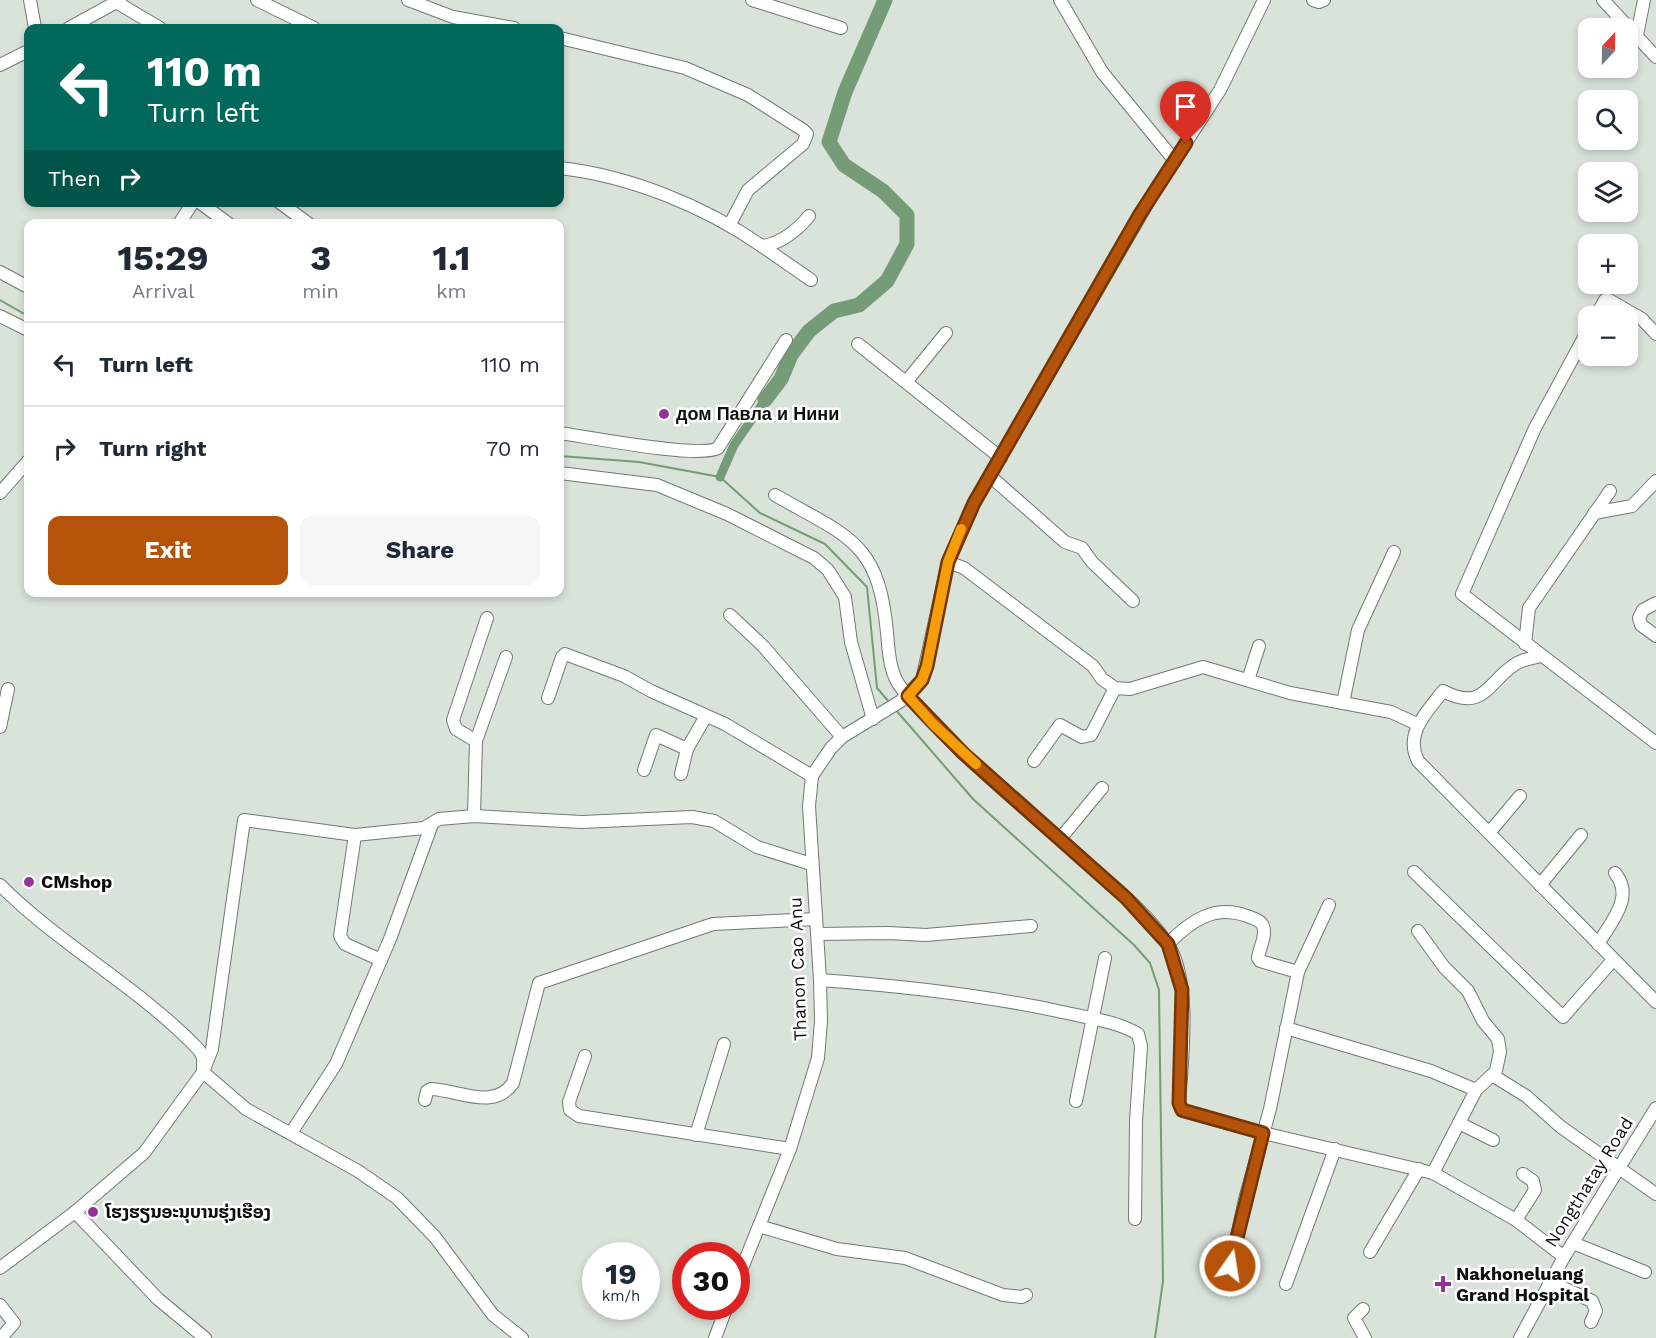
<!DOCTYPE html>
<meta charset="utf-8">
<style>
:root{--surface:#fff;--page:#f6f6f7;--text:#1f2937;--muted:#747a83;--line:#e0e1e3;--accent:#b45309}
body{margin:0;font-family:"Work Sans","Noto Sans Lao",sans-serif;background:var(--page);color:var(--text);height:100vh;display:flex;flex-direction:column;font-size:22px;white-space:nowrap}
*{box-sizing:border-box;margin:0}
p{font-size:20px;color:var(--muted)}
.icon{flex:none;width:33px;height:33px;fill:none;stroke:currentColor;stroke-width:2;stroke-linecap:round;stroke-linejoin:round}
.map{position:relative;flex:1;overflow:hidden}
.details{position:absolute;left:24px;top:219px;width:540px;height:378px;display:flex;flex-direction:column;background:var(--surface);border-radius:12px;box-shadow:0 3px 9px #0003}
.details>*{flex:none}
.banner{position:absolute;left:24px;top:24px;width:540px;height:183px;border-radius:12px;box-shadow:0 3px 9px #0003;background:#00695c;color:#fff;overflow:hidden}
.needle{width:39px;rotate:22deg}
.buttons{position:absolute;left:1578px;top:18px;display:grid;gap:12px}
.buttons a{display:grid;place-items:center;width:60px;height:60px;border-radius:12px;background:var(--surface);box-shadow:0 3px 9px #0003;font-size:30px}
.speed{position:absolute;left:582px;top:1242px;display:flex;gap:12px;font-size:30px;font-weight:700;text-align:center}
.speed>*{display:grid;place-content:center;width:78px;height:78px;border-radius:50%;background:var(--surface);box-shadow:0 3px 9px #0003;line-height:1}
.speed small{font-size:15px;font-weight:400}
.speed .limit{border:9px solid #d22;background:#fff;color:#111}
.pin{position:absolute;display:grid;place-items:center;width:51px;height:51px;color:#fff;margin:-62px -26px;border-radius:50% 50% 50% 0;rotate:-45deg;box-shadow:0 0 6px #0007}
.pin .icon{rotate:45deg}
.me{position:absolute;width:66px;margin:-33px;rotate:13deg;stroke-linejoin:round;filter:drop-shadow(0 0 4px #0008)}
.turn{display:flex;align-items:center;gap:21px;height:126px;padding:0 24px;font-size:27px}
.turn .icon{width:78px;height:78px;stroke-width:2.5}
.turn b{display:block;font-size:42px;line-height:51px}
.then{display:flex;align-items:center;height:57px;padding:0 24px;background:#0003;gap:12px;font-size:22px}
.eta{display:flex;justify-content:space-evenly;align-items:center;height:102px;text-align:center}
.eta b{font-size:36px;font-weight:700;line-height:42px}
.primary-button{display:flex;gap:12px;margin-top:auto;padding:12px 24px}
.primary-button a{flex:1;height:69px;border-radius:12px;background:var(--accent);color:#fff;font-size:24px;font-weight:700;line-height:69px;text-align:center}
.primary-button a+a{background:var(--page);color:var(--text)}
ul{padding:0;list-style:none}
li{display:flex;align-items:center;gap:18px;height:84px;padding:0 24px;border-top:2px solid var(--line)}
li div{flex:1}
li b{display:block;font-size:22px}
li em{font-style:normal}
.map>svg:first-child{display:block}
.lines{fill:none;stroke-linecap:round;stroke-linejoin:round}
.stream{stroke:#759b77;stroke-width:2}
.canal{stroke:#759b77;stroke-width:9}
.river{stroke:#759b77;stroke-width:15}
.minor-casing{stroke:#717972;stroke-width:14}
.minor{stroke:#fff;stroke-width:12}
.route-casing{stroke:#753606;stroke-width:15}
.route{stroke:#b45309;stroke-width:10}
.slow{stroke:#f59e0b;stroke-width:10}
.poi-dot{fill:#953299;stroke:#fff;stroke-width:2}
.labels{text-anchor:middle;stroke-width:5;stroke-linejoin:round;paint-order:stroke}
.poi-label{font-size:18px;font-weight:bold;fill:#0c0f0c;stroke:#fff;text-anchor:start}
.street-label{font-size:18px;fill:#0c0f0c;stroke:#fff}
</style>
<div class="map">
<svg width="1656" height="1338" viewBox="0 0 1656 1338">
<rect width="100%" height="100%" fill="#dae3da"/>
<g class="lines">
<g class="stream">
<path d="M0 300 28 316"/>
<path d="M560 456 639 462 720 477 760 513 825 544 867 587 877 688 889 702"/>
<path d="M895 709 973 799 1134 945 1150 963 1159 990 1163 1281 1155 1338"/>
</g>
<path class="canal" d="M720 477 734 445 765 400"/>
<path class="river" d="M765 400 781 379 791 355 809 331 834 311 859 305 887 281 907 244V215L883 191 844 165 829 142 845 92 885 0"/>
<defs>
<g id="minor">
<path d="M30 0 35 28"/>
<path d="M257 0 314 28"/>
<path d="M408 0 453 17 514 28"/>
<path d="M752 0 841 28"/>
<path d="M1060 0 1102 72 1175 161"/>
<path d="M1313 0 1319 2 1324 0"/>
<path d="M1603 0 1656 57"/>
<path d="M116 2 160 28"/>
<path d="M69 28 120 0"/>
<path d="M1637 35 1644 0"/>
<path d="M560 38 685 68 748 95 803 130 807 134 803 144 748 190 730 224"/>
<path d="M0 65 28 51"/>
<path d="M560 168C630 176 704 206 762 246 780 244 798 230 809 216"/>
<path d="M199 202 229 224"/>
<path d="M279 202 309 224"/>
<path d="M179 224 193 202"/>
<path d="M762 246 811 280"/>
<path d="M0 272 28 287"/>
<path d="M0 316 28 330"/>
<path d="M1596 316 1605 300H1609L1642 319 1656 334"/>
<path d="M1588 330 1535 428 1462 594 1656 743"/>
<path d="M858 344 1001 458"/>
<path d="M906 382 946 333"/>
<path d="M560 433C588 437 700 459 718 448L786 340"/>
<path d="M560 473 657 485 727 514 814 558 828 570 845 597 851 642 873 719"/>
<path d="M990 476 1065 542 1082 548 1092 562 1133 601"/>
<path d="M0 493 28 461"/>
<path d="M775 495C848 537 879 541 887 633 889 652 889 673 902 689 954 751 1025 808 1087 863 1114 887 1146 912 1167 943 1192 979 1182 1060 1179 1103L1182 1111 1263 1133 1433 1173 1516 1220 1564 1257"/>
<path d="M1594 513 1632 506 1656 481"/>
<path d="M948 562 964 568 1093 666 1102 679 1115 688 1130 689 1203 667 1290 693 1391 712 1417 724"/>
<path d="M1656 603 1643 610 1639 618 1641 625 1656 636"/>
<path d="M730 615 763 646 842 737"/>
<path d="M1525 644 1529 608 1610 491"/>
<path d="M1541 656C1532 658 1522 659 1514 665 1487 683 1484 712 1443 691 1427 712 1404 733 1418 761L1656 1002"/>
<path d="M1248 680 1259 646"/>
<path d="M548 698 562 657 565 654 624 676 651 691 725 724 812 776"/>
<path d="M1343 703 1358 630 1394 552"/>
<path d="M0 727 8 689"/>
<path d="M476 741 456 729 453 720 487 618"/>
<path d="M1034 761 1060 725 1082 737 1091 735 1115 688"/>
<path d="M644 770 656 735 687 749"/>
<path d="M681 774 687 749 706 716"/>
<path d="M474 816 476 741 506 657"/>
<path d="M1489 833 1520 796"/>
<path d="M355 835 340 936 345 944 381 960"/>
<path d="M1060 839 1102 788"/>
<path d="M1414 872 1563 1017 1613 960"/>
<path d="M0 885C61 946 139 987 199 1050L203 1057V1072L246 1109 358 1171 397 1198 435 1237 493 1315 522 1338"/>
<path d="M1540 885 1581 835"/>
<path d="M1418 931 1444 967 1468 991 1483 1021 1498 1039 1500 1052 1495 1075"/>
<path d="M818 934 888 933 926 935 1031 926"/>
<path d="M1168 944C1190 921 1215 904 1247 916 1252 918 1261 920 1263 926 1267 935 1259 949 1258 958L1260 961 1298 972"/>
<path d="M1598 944C1611 922 1635 897 1615 873"/>
<path d="M820 980C903 986 986 995 1067 1013 1090 1018 1118 1022 1138 1034L1141 1046 1136 1121 1135 1219"/>
<path d="M1286 1028 1431 1071 1476 1090"/>
<path d="M585 1056 569 1102 570 1110 579 1116 790 1149"/>
<path d="M425 1100 427 1091 431 1089C458 1090 494 1111 513 1083L539 983 713 924 816 919"/>
<path d="M1076 1101 1105 958"/>
<path d="M1459 1123 1493 1140"/>
<path d="M291 1133 336 1064 390 939 432 824"/>
<path d="M696 1135 724 1044"/>
<path d="M1433 1173 1476 1090 1492 1075 1526 1096 1561 1127 1656 1194"/>
<path d="M75 1212 158 1299 205 1338"/>
<path d="M1516 1220 1535 1190 1533 1181 1523 1174"/>
<path d="M759 1226 837 1249 905 1258 1003 1295 1022 1297 1026 1295"/>
<path d="M1573 1243 1645 1272"/>
<path d="M1370 1252 1419 1169"/>
<path d="M0 1268 75 1212 144 1153 203 1072 212 1049 244 820 355 835 424 828 439 819 474 816 582 822 692 817 714 821 757 847 811 864"/>
<path d="M1550 1282 1592 1301 1596 1311 1591 1322"/>
<path d="M736 1283 790 1149 818 1058 821 1021 820 980 809 806 812 776 831 748 842 737 901 701 922 680 948 562 974 503 1157 187 1220 90 1264 0"/>
<path d="M1286 1284 1335 1149"/>
<path d="M1226 1288 1245 1199 1270 1109 1298 972 1329 905"/>
<path d="M0 1305 14 1323 1 1338"/>
<path d="M1363 1309 1354 1318 1365 1338"/>
<path d="M715 1338 727 1306"/>
<path d="M1520 1338 1564 1257 1656 1108"/>
</g>
</defs>
<use href="#minor" class="minor-casing"/>
<use href="#minor" class="minor"/>
</g>
<g class="lines">
<defs>
<path id="route" d="M1186 143 1140 214 974 503 948 562 927 666 922 680 908 696 963 753 1126 898 1168 944 1182 990 1179 1103 1182 1110 1263 1133 1230 1266"/>
</defs>
<use href="#route" class="route-casing"/>
<use href="#route" class="route"/>
<path class="slow" d="M961 529 948 562 927 666 922 680 908 696 933 724 976 764"/>
</g>
<g class="poi-dot">
<circle cx="664" cy="414" r="6"/>
<circle cx="29" cy="882" r="6"/>
<circle cx="93" cy="1212" r="6"/>
<path d="M1440 1275h6v6h6v6h-6v6h-6v-6h-6v-6h6z"/>
</g>
<g class="labels">
<g class="poi-label">
<text x="676" y="420">дом Павла и Нини</text>
<text x="41" y="888">CMshop</text>
<text x="105" y="1218">ໂຮງຮຽນອະນຸບານຮຸ່ງເຮືອງ</text>
<text x="1456" y="1280">Nakhoneluang<tspan x="1456" dy="21">Grand Hospital</tspan></text>
</g>
<g class="street-label">
<text transform="translate(798 969) rotate(-92)" y="6">Thanon Cao Anu</text>
<text transform="translate(1589 1182) rotate(-58)" y="6">Nongthatay Road</text>
</g>
</g>
</svg>
<div class="buttons">
<a><svg class="needle" viewBox="-14 -14 28 28"><path d="M0-13l5 13h-10z" fill="#e53935"/><path d="M0 13l5-13h-10z" fill="#747a83"/></svg></a>
<a><svg class="icon" aria-label="search" viewBox="0 0 24 24"><circle cx="10" cy="10" r="6"/><path d="M15 15l6 6"/></svg></a>
<a><svg class="icon" aria-label="layers" viewBox="0 0 24 24"><path d="M12 4l9 5-9 5-9-5zM3 14l9 5 9-5"/></svg></a>
<a>+</a>
<a>−</a>
</div>
<div class="speed"><div>19<small>km/h</small></div><div class="limit">30</div></div>
<div class="pin" style="left:1186px;top:143px;background:#d93025"><svg class="icon" aria-label="arrive" viewBox="0 0 24 24"><path d="M6 21V4h12l-3 4 3 4H6"/></svg></div>
<svg class="me" style="left:1230px;top:1266px" viewBox="-20 -20 40 40"><circle r="17" fill="#b45309" stroke="#fff" stroke-width="3"/><path d="M0-11L8 9 0 5-8 9z" fill="#fff"/></svg>
<div class="banner">
<div class="turn"><svg class="icon" aria-label="left" viewBox="0 0 24 24"><path d="M17 20v-9H6M10 6l-5 5 5 5"/></svg><div><b>110 m</b>Turn left</div></div>
<div class="then">Then<svg class="icon" aria-label="right" viewBox="0 0 24 24"><path d="M7 20v-9h11M14 6l5 5-5 5"/></svg></div>
</div>
<section class="details">
<div class="eta">
<div><b>15:29</b><p>Arrival</p></div>
<div><b>3</b><p>min</p></div>
<div><b>1.1</b><p>km</p></div>
</div>
<ul>
<li><svg class="icon" aria-label="left" viewBox="0 0 24 24"><path d="M17 20v-9H6M10 6l-5 5 5 5"/></svg><div><b>Turn left</b></div><em>110 m</em></li>
<li><svg class="icon" aria-label="right" viewBox="0 0 24 24"><path d="M7 20v-9h11M14 6l5 5-5 5"/></svg><div><b>Turn right</b></div><em>70 m</em></li>
</ul>
<div class="primary-button"><a>Exit</a><a>Share</a></div>
</section>
</div>
